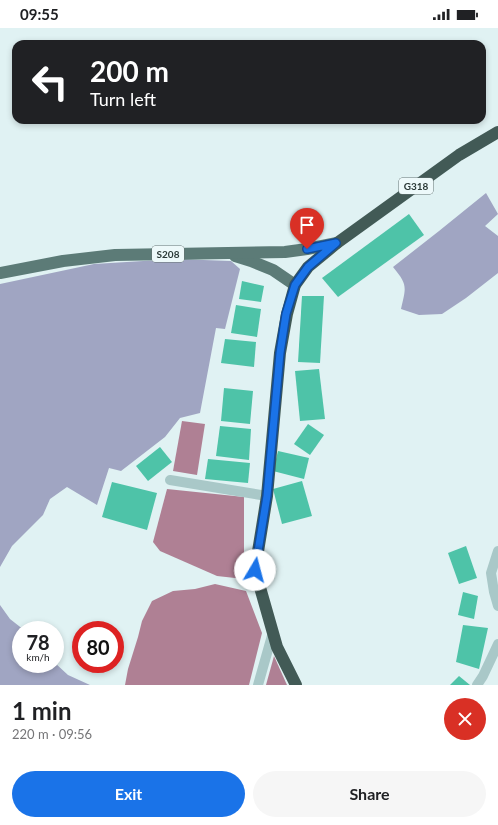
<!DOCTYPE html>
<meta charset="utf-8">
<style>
:root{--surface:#fff;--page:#f6f6f6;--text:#202124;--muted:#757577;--accent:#1a73e8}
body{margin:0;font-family:Lato,sans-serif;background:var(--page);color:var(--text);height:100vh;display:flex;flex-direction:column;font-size:15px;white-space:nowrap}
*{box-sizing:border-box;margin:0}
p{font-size:13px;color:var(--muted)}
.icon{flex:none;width:22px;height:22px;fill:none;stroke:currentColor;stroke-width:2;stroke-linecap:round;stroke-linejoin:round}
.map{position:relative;height:657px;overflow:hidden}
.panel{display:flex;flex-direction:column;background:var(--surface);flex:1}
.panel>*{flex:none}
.banner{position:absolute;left:12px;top:12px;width:474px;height:84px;border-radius:12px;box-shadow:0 2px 6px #0003;background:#202124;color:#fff;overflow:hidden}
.speed{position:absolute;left:12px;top:593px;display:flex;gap:8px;font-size:20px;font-weight:700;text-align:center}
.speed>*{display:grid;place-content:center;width:52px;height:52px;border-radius:50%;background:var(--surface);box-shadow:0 2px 6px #0003;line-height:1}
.speed small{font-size:10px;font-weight:400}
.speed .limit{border:6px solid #d22;background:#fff;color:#111}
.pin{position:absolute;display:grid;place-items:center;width:34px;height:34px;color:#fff;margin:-41px -17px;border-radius:50% 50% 50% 0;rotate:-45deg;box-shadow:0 0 4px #0007}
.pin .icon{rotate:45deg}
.me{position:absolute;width:44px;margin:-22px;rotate:8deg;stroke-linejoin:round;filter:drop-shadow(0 0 3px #0008)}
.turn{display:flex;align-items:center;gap:14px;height:84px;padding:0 12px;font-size:18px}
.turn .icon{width:52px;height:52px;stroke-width:2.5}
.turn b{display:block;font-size:28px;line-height:34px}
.round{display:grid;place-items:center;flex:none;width:42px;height:42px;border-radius:21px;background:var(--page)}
.head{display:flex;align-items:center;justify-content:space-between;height:68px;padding:0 12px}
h1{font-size:24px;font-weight:700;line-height:30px}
.button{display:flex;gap:8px;margin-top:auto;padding:8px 12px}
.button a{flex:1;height:46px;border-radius:24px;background:var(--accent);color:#fff;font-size:16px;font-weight:700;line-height:46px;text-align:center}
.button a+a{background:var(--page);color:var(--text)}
.status{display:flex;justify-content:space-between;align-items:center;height:28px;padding:0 20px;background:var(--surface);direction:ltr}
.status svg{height:11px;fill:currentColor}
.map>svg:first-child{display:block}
.green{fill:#a0a5c2}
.water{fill:#af8094}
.building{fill:#4ec3a8}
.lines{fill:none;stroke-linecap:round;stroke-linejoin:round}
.street{stroke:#a9c8c8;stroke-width:10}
.primary{stroke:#5c7b77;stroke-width:12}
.highway{stroke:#425a56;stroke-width:12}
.route-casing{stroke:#114b97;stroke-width:10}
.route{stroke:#1a73e8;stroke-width:7}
.labels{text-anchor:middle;stroke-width:3;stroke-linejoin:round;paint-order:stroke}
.shield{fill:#edf9fa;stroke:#657372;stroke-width:1}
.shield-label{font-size:10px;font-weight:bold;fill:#2b3937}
</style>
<div class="status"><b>09:55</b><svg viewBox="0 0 49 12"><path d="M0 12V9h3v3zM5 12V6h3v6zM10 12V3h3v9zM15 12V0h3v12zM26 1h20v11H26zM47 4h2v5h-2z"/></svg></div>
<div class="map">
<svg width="498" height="657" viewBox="0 0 498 657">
<rect width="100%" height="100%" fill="#e0f2f3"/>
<g class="green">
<path d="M486 165 498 186 485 198 498 208V245L466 270 442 286 419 287 401 281C406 259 408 257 393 239L439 203Z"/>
<path d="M176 231 231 233 240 241 225 301 216 300 200 385 180 390 165 409 121 443 109 440 97 477 67 459 50 471 43 487 12 518 0 539V256L94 236Z"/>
<path d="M0 577 10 591 24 602H21V636H55V635L68 647 90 657H0Z"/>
</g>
<g class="water">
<path d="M182 393 205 396 197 447 173 443Z"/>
<path d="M167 461 244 469V551L217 548 160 523 153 514Z"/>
<path d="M215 556 246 563 262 605 249 657H125L128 641 138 609 142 593 152 573 173 563 195 561Z"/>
<path d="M274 628 287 657H266Z"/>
</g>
<g class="building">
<path d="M409 186 424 207 338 269 322 250Z"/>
<path d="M242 253 264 258 261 274 239 271Z"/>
<path d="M302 268H324L320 335 298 334Z"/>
<path d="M236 277 261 281 257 309 231 305Z"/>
<path d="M225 311 256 314 254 339 221 335Z"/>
<path d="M319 341 325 391 300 393 295 343Z"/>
<path d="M224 360 253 363 250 396 221 393Z"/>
<path d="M308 396 324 407 310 427 294 416Z"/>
<path d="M220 398 251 401 249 432 216 428Z"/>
<path d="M160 419 172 434 148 453 136 438Z"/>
<path d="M278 423 309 430 304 451 273 443Z"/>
<path d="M208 431 250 435 248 455 205 451Z"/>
<path d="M302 453 312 488 282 496 273 461Z"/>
<path d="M112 454 157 465 147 502 102 489Z"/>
<path d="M466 518 477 550 459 556 448 525Z"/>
<path d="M463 564 478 568 474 591 458 587Z"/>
<path d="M463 597 488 600 479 641 456 634Z"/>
<path d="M459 648 470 657H450Z"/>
</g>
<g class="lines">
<g class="street">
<path d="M170 452 267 468"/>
<path d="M498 523 491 545 494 564 498 578"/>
<path d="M258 657 273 604"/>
<path d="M477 657 483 648 498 616"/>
</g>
<g class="primary">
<path d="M235 228 251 233 273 242 295 257"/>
<path d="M0 245 63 233 115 227 285 224 307 221 337 215"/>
</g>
<path class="highway" d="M296 657 277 619 255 542 267 468 280 325 287 286 295 257 308 239 337 215 459 127 498 104"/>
</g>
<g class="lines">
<defs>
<path id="route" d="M255 542 267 468 280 325 286 286 295 257 308 239 336 215 307 221"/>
</defs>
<use href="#route" class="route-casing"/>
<use href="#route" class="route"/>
</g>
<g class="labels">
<g class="shield">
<rect x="399" y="150" width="34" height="16" rx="3"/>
<rect x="152" y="218" width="32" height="16" rx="3"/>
</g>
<g class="shield-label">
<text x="416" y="162">G318</text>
<text x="168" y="230">S208</text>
</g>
</g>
</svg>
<div class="speed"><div>78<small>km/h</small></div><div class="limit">80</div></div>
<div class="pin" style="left:307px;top:221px;background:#d93025"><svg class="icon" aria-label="arrive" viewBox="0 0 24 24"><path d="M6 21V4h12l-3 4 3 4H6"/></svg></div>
<svg class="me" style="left:255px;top:542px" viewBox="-20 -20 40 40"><circle r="19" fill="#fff"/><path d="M0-13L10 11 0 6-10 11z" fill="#1a73e8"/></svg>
<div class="banner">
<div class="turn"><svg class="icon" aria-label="left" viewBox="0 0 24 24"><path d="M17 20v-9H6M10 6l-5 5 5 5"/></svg><div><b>200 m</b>Turn left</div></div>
</div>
</div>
<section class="panel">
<div class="head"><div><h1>1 min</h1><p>220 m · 09:56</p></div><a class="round" style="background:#d93025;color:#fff"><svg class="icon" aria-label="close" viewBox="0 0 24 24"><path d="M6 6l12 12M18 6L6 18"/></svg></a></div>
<div class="button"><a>Exit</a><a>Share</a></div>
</section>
